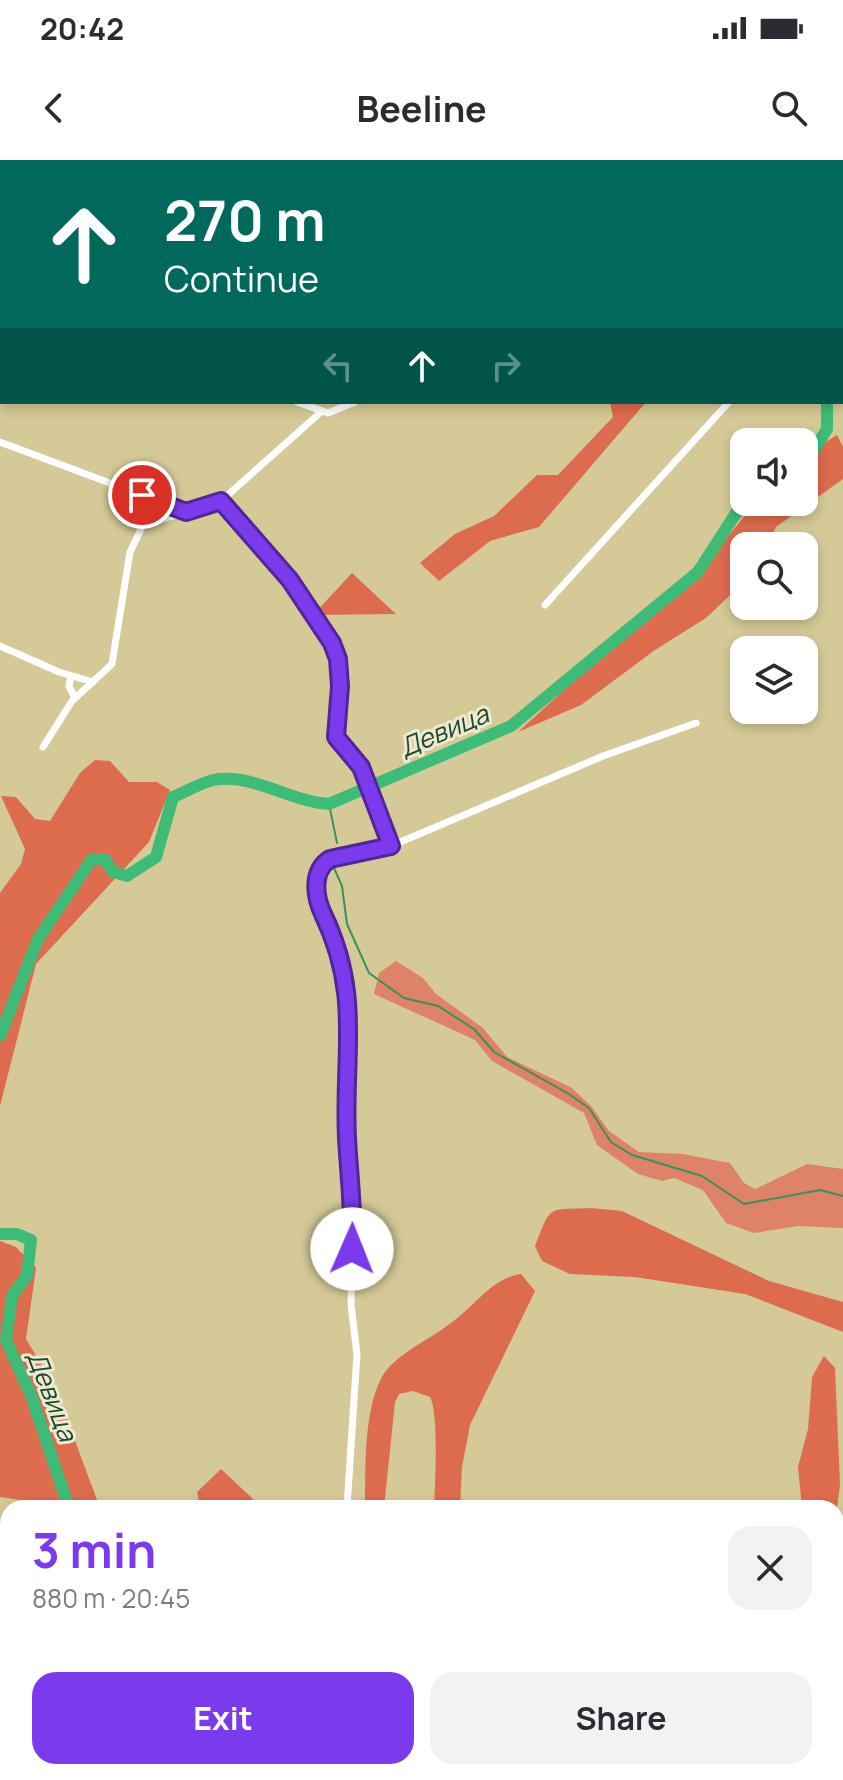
<!DOCTYPE html>
<meta charset="utf-8">
<style>
:root{--surface:#fff;--page:#f2f2f3;--text:#2b2b33;--muted:#7c7c81;--accent:#7c3aed}
body{margin:0;font-family:Manrope,sans-serif;background:var(--page);color:var(--text);height:100vh;display:flex;flex-direction:column;font-size:30px;white-space:nowrap}
*{box-sizing:border-box;margin:0}
p{font-size:26px;color:var(--muted)}
.icon{flex:none;width:44px;height:44px;fill:none;stroke:currentColor;stroke-width:2;stroke-linecap:round;stroke-linejoin:round}
.map{position:relative;flex:1;overflow:hidden}
.sheet{position:absolute;left:0px;top:1340px;width:844px;height:280px;display:flex;flex-direction:column;background:var(--surface);border-radius:24px 24px 0 0;box-shadow:0 4px 12px #0003}
.sheet>*{flex:none}
.hud{position:absolute;left:0px;top:0px;width:844px;height:244px;box-shadow:0 4px 12px #0003;background:#00695c;color:#fff;overflow:hidden}
.controls{position:absolute;left:730px;top:268px;display:grid;gap:16px}
.controls a{display:grid;place-items:center;width:88px;height:88px;border-radius:16px;background:var(--surface);box-shadow:0 4px 12px #0003;font-size:40px}
.pin{position:absolute;display:grid;place-items:center;width:68px;height:68px;color:#fff;margin:-34px;border:4px solid #fff;border-radius:50%;box-shadow:0 2px 8px #0007}
.me{position:absolute;width:88px;margin:-44px;rotate:1deg;stroke-linejoin:round;filter:drop-shadow(0 0 6px #0008)}
.turn{display:flex;align-items:center;gap:28px;height:168px;padding:0 32px;font-size:36px}
.turn .icon{width:104px;height:104px;stroke-width:2.5}
.turn b{display:block;font-size:56px;line-height:68px}
.lanes{display:flex;align-items:center;height:76px;padding:0 32px;background:#0003;justify-content:center;gap:40px;direction:ltr}
.lanes .off{opacity:.35}
.round{display:grid;place-items:center;flex:none;width:84px;height:84px;border-radius:24px;background:var(--page)}
.headline{display:flex;align-items:center;justify-content:space-between;height:136px;padding:0 32px}
h1{font-size:48px;font-weight:700;line-height:60px;color:var(--accent)}
.cta{display:flex;gap:16px;margin-top:auto;padding:16px 32px}
.cta a{flex:1;height:92px;border-radius:24px;background:var(--accent);color:#fff;font-size:32px;font-weight:700;line-height:92px;text-align:center}
.cta a+a{background:var(--page);color:var(--text)}
.status{display:flex;justify-content:space-between;align-items:center;height:56px;padding:0 40px;background:var(--surface);direction:ltr}
.status svg{height:22px;fill:currentColor}
header{display:flex;justify-content:space-between;align-items:center;height:104px;padding:0 32px;background:var(--surface);font-size:36px;font-weight:700}
.map>svg:first-child{display:block}
.green{fill:#de826a}
.forest{fill:#dd6b4e}
.lines{fill:none;stroke-linecap:round;stroke-linejoin:round}
.stream{stroke:#3b915b;stroke-width:2}
.river{stroke:#3ebc77;stroke-width:12}
.minor{stroke:#fff;stroke-width:7}
.route-casing{stroke:#51269a;stroke-width:20}
.route{stroke:#7c3aed;stroke-width:14}
.labels{text-anchor:middle;stroke-width:6;stroke-linejoin:round;paint-order:stroke}
.water-label{font-size:26px;font-style:italic;fill:#194a2e;stroke:#efe9d0}
</style>
<div class="status"><b>20:42</b><svg viewBox="0 0 49 12"><path d="M0 12V9h3v3zM5 12V6h3v6zM10 12V3h3v9zM15 12V0h3v12zM26 1h20v11H26zM47 4h2v5h-2z"/></svg></div>
<header><svg class="icon" aria-label="back" viewBox="0 0 24 24"><path d="M15 5l-7 7 7 7"/></svg>Beeline<svg class="icon" aria-label="search" viewBox="0 0 24 24"><circle cx="10" cy="10" r="6"/><path d="M15 15l6 6"/></svg></header>
<div class="map">
<svg width="843" height="1620" viewBox="0 0 843 1620">
<rect width="100%" height="100%" fill="#d5c997"/>
<path class="green" d="M396 801 423 818 436 834 483 868 507 897 572 928 591 946 609 971 639 992 683 994 730 1003 744 1023 755 1029 807 1004 843 1009V1068L798 1066 754 1073 726 1063 703 1030 674 1018 662 1021 638 1014 597 985 584 953 492 901 475 880 374 834 379 813Z"/>
<g class="forest">
<path d="M0 0H389L2 2V107Z"/>
<path d="M610 242H646L539 367 490 381 439 421 420 403 455 374 494 356 537 315H558L613 257Z"/>
<path d="M837 275 843 287V319L776 367 767 386H744V422L706 458 655 490 581 545 518 572 715 392 756 342H804V295Z"/>
<path d="M352 413 396 454 313 455Z"/>
<path d="M95 600 110 601 129 622H157L170 630 149 682 36 804 0 946V733L21 704 25 689 1 636 16 637 35 659 50 661 80 613Z"/>
<path d="M591 1048 622 1051 769 1121 843 1142V1172L745 1134 635 1117 570 1114 542 1101 535 1086C552 1044 546 1050 591 1048Z"/>
<path d="M0 1081 16 1087 36 1108 26 1179 55 1227 100 1348H32L28 1341 0 1337Z"/>
<path d="M521 1114 535 1131 470 1265 462 1307 460 1348H434C435 1325 439 1253 430 1237L413 1231 399 1234 395 1242 384 1348H365C366 1309 362 1234 391 1205 411 1186 436 1176 456 1159 477 1143 493 1118 521 1114Z"/>
<path d="M824 1196 835 1208 840 1325 836 1356V1348H802L798 1307 808 1269 812 1217Z"/>
<path d="M221 1309 253 1339 249 1348H200L197 1332Z"/>
<path d="M0 1386 8 1388V1488L0 1474Z"/>
<path d="M161 1612H264L255 1620H164Z"/>
</g>
<g class="lines">
<g class="stream">
<path d="M329 644 337 683"/>
<path d="M334 708 342 726 347 764 369 813 404 838 438 846 474 869 494 892 569 934 589 948 611 982 632 995 702 1016 744 1044 820 1030 843 1036"/>
</g>
<g class="river">
<path d="M842 159 843 155"/>
<path d="M804 306 827 269V242"/>
<path d="M0 876 38 779 92 699H105L113 712 127 716 156 697 173 637C186 632 200 623 213 620 250 612 291 642 329 644L511 566 698 412 736 353 755 342"/>
<path d="M0 1074H17L31 1080 27 1115 12 1136 6 1180 31 1235 69 1348"/>
<path d="M181 1620V1612"/>
</g>
<g class="minor">
<path d="M533 2 534 0"/>
<path d="M0 127 2 128"/>
<path d="M297 242 328 253 355 242"/>
<path d="M0 282 142 335 147 343 143 365"/>
<path d="M145 338 184 351"/>
<path d="M221 341 290 420 332 483 338 499 340 526 336 577 361 607 391 686"/>
<path d="M545 445 729 242"/>
<path d="M0 486 59 512 93 522"/>
<path d="M71 516 69 526 75 538"/>
<path d="M43 587 72 541 112 504 130 392 143 365 221 341 321 252"/>
<path d="M347 1348 357 1194 351 1145 353 1066 347 978 349 836 344 806 316 734 319 714 330 699 391 686 603 596 696 563"/>
<path d="M295 1620 297 1612"/>
</g>
</g>
<g class="lines">
<defs>
<path id="route" d="M142 335 186 352 221 341 290 420 332 483 338 499 340 526 336 577 361 607 391 686 330 699C311 711 315 737 323 754 362 835 343 893 347 978 349 1016 354 1052 352 1089"/>
</defs>
<use href="#route" class="route-casing"/>
<use href="#route" class="route"/>
</g>
<g class="labels">
<g class="water-label">
<text transform="translate(444 571) rotate(-23)" y="9">Девица</text>
<text transform="translate(52 1236) rotate(69)" y="9">Девица</text>
</g>
</g>
</svg>
<div class="controls">
<a><svg class="icon" aria-label="sound" viewBox="0 0 24 24"><path d="M4 9h4l5-4v14l-5-4H4zM17 9q2 3 0 6"/></svg></a>
<a><svg class="icon" aria-label="search" viewBox="0 0 24 24"><circle cx="10" cy="10" r="6"/><path d="M15 15l6 6"/></svg></a>
<a><svg class="icon" aria-label="layers" viewBox="0 0 24 24"><path d="M12 4l9 5-9 5-9-5zM3 14l9 5 9-5"/></svg></a>
</div>
<div class="pin" style="left:142px;top:335px;background:#d93025"><svg class="icon" aria-label="arrive" viewBox="0 0 24 24"><path d="M6 21V4h12l-3 4 3 4H6"/></svg></div>
<svg class="me" style="left:352px;top:1089px" viewBox="-20 -20 40 40"><circle r="19" fill="#fff"/><path d="M0-13L10 11 0 6-10 11z" fill="#7c3aed"/></svg>
<div class="hud">
<div class="turn"><svg class="icon" aria-label="ahead" viewBox="0 0 24 24"><path d="M12 20V5M6 11l6-6 6 6"/></svg><div><b>270 m</b>Continue</div></div>
<div class="lanes"><svg class="icon off" aria-label="left" viewBox="0 0 24 24"><path d="M17 20v-9H6M10 6l-5 5 5 5"/></svg><svg class="icon" aria-label="ahead" viewBox="0 0 24 24"><path d="M12 20V5M6 11l6-6 6 6"/></svg><svg class="icon off" aria-label="right" viewBox="0 0 24 24"><path d="M7 20v-9h11M14 6l5 5-5 5"/></svg></div>
</div>
<section class="sheet">
<div class="headline"><div><h1>3 min</h1><p>880 m · 20:45</p></div><a class="round"><svg class="icon" aria-label="close" viewBox="0 0 24 24"><path d="M6 6l12 12M18 6L6 18"/></svg></a></div>
<div class="cta"><a>Exit</a><a>Share</a></div>
</section>
</div>
